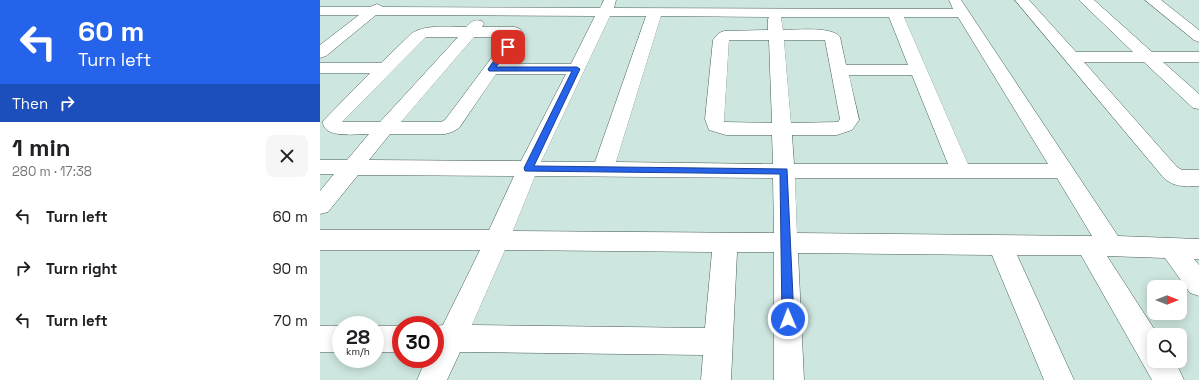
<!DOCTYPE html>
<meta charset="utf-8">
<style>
:root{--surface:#fff;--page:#f6f6f6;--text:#202124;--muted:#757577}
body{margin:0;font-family:"Space Grotesk",sans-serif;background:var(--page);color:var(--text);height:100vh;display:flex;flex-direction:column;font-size:15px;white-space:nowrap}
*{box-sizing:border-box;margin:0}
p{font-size:13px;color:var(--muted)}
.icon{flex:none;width:22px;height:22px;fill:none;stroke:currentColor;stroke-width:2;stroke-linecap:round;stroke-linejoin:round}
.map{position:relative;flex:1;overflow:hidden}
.details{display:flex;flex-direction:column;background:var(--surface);width:320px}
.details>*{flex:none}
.banner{background:#2563eb;color:#fff;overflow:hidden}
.needle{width:26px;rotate:90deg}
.controls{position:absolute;left:827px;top:280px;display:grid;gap:8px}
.controls a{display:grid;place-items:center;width:40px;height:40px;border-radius:8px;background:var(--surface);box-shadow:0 2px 10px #0003;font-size:20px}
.speed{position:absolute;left:12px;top:316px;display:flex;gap:8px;font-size:20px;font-weight:700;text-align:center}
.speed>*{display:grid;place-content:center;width:52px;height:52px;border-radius:50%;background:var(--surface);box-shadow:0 2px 10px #0003;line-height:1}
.speed small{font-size:10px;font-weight:400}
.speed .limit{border:6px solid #d22;background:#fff;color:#111}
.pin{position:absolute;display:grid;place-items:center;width:34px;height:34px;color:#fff;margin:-17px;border-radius:8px;box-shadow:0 2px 6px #0006}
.me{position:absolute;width:44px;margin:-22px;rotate:359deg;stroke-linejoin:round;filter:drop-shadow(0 0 3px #0008)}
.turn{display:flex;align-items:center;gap:14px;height:84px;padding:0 12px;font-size:18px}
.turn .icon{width:52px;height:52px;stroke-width:2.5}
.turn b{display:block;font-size:28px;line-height:34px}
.then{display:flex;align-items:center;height:38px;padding:0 12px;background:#0003;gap:8px;font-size:15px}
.round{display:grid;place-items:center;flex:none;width:42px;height:42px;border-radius:8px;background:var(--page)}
.head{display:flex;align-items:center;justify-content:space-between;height:68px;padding:0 12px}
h1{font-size:24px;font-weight:800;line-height:30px}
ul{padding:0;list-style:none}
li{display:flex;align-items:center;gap:12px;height:52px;padding:0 12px}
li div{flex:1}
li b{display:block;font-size:15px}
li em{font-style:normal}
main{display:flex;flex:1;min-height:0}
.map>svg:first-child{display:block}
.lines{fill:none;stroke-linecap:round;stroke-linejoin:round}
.minor-casing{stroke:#4a605a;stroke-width:1}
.minor{fill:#fff;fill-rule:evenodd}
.route{fill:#2563eb;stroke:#184099}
</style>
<main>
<section class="details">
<div class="banner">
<div class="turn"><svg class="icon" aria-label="left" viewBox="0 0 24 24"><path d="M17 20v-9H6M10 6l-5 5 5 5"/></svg><div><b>60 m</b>Turn left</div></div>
<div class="then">Then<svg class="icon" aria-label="right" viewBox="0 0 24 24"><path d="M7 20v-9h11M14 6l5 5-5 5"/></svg></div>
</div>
<div class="head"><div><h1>1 min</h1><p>280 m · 17:38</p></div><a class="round"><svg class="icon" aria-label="close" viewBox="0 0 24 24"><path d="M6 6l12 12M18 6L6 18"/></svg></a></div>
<ul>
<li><svg class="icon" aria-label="left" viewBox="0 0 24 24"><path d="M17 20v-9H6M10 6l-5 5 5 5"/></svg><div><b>Turn left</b></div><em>60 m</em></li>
<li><svg class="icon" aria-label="right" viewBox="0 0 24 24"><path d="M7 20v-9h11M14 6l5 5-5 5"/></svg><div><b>Turn right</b></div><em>90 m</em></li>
<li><svg class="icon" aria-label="left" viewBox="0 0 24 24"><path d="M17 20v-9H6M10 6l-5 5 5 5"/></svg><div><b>Turn left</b></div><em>70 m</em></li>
</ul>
</section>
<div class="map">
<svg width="879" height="380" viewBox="0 0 879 380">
<rect width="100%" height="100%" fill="#cde6df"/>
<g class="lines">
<defs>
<g id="minor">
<path d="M284 0H296L294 8 633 9 629 0H641L798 236 879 239V259H874L879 265V296L870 293 845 258 787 256 838 335H834V361H855L864 380H832L761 255H697L754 380H724L672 255 478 253 484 380H454V252H417L411 380H381L383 355 140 352 127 380H97L106 359H115V326L123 325 160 250H0V230H169L194 176 38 175 8 212 0 214V191L14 174H0V160H27L49 134C36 134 2 139 3 121L50 73H0V63H61L92 33C107 24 129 27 146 27 151 22 154 19 162 21L164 24 162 27H195L200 29 204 35 183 64H251L275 16 56 15 6 56 0 58V45L39 15H0V7H50L57 4 63 7 280 8ZM290 16H326L275 162H221ZM341 16 449 17 448 19V30L404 31 399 33 393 40 385 119 389 130 406 135H452L453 164 296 162ZM461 17H569L588 65H526L520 37C512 26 476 30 463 30ZM584 17H638L728 164H648ZM106 37H138L60 122H22ZM154 37H187L125 120 121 122H81ZM409 40H449L452 123 404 122ZM464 40H505L520 119 518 122 471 123ZM176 74H246L201 161 49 160 70 134H125L132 132 139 128ZM529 75H592L628 164H474L472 135H517L532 130 539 120ZM215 176 453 178 454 233 193 231ZM475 178H737L772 236 477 233ZM185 250 392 252 385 328 152 325Z"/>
<path d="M695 0H709L756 52H813L759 0H774L832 52H879V62H843L879 94V109L873 108 824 62H764L857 167 862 170H879V186C864 186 854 188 843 177Z"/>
<path d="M825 0H841L879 30V42L874 40Z"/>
<rect x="0" y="326" width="21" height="26"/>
<rect x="55" y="326" width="26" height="26"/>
</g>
</defs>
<use href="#minor" class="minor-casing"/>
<use href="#minor" class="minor"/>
</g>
<path class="route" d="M185 45 191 47 176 67H257L260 69 214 166 467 169 474 319 472 323 468 324 464 323 462 319 460 174 205 171 204 168 252 71H169L168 69Z"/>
</svg>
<div class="controls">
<a><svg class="needle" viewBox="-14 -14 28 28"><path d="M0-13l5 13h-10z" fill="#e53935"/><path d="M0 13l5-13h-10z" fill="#757577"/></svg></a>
<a><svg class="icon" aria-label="search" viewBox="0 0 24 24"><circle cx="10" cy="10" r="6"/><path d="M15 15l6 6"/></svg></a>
</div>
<div class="speed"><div>28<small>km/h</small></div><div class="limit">30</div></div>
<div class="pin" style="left:188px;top:47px;background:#d93025"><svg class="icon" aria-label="arrive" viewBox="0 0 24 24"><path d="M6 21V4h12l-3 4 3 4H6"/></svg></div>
<svg class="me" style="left:468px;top:319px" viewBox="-20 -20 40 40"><circle r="17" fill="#2563eb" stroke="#fff" stroke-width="3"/><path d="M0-11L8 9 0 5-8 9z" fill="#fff"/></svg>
</div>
</main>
